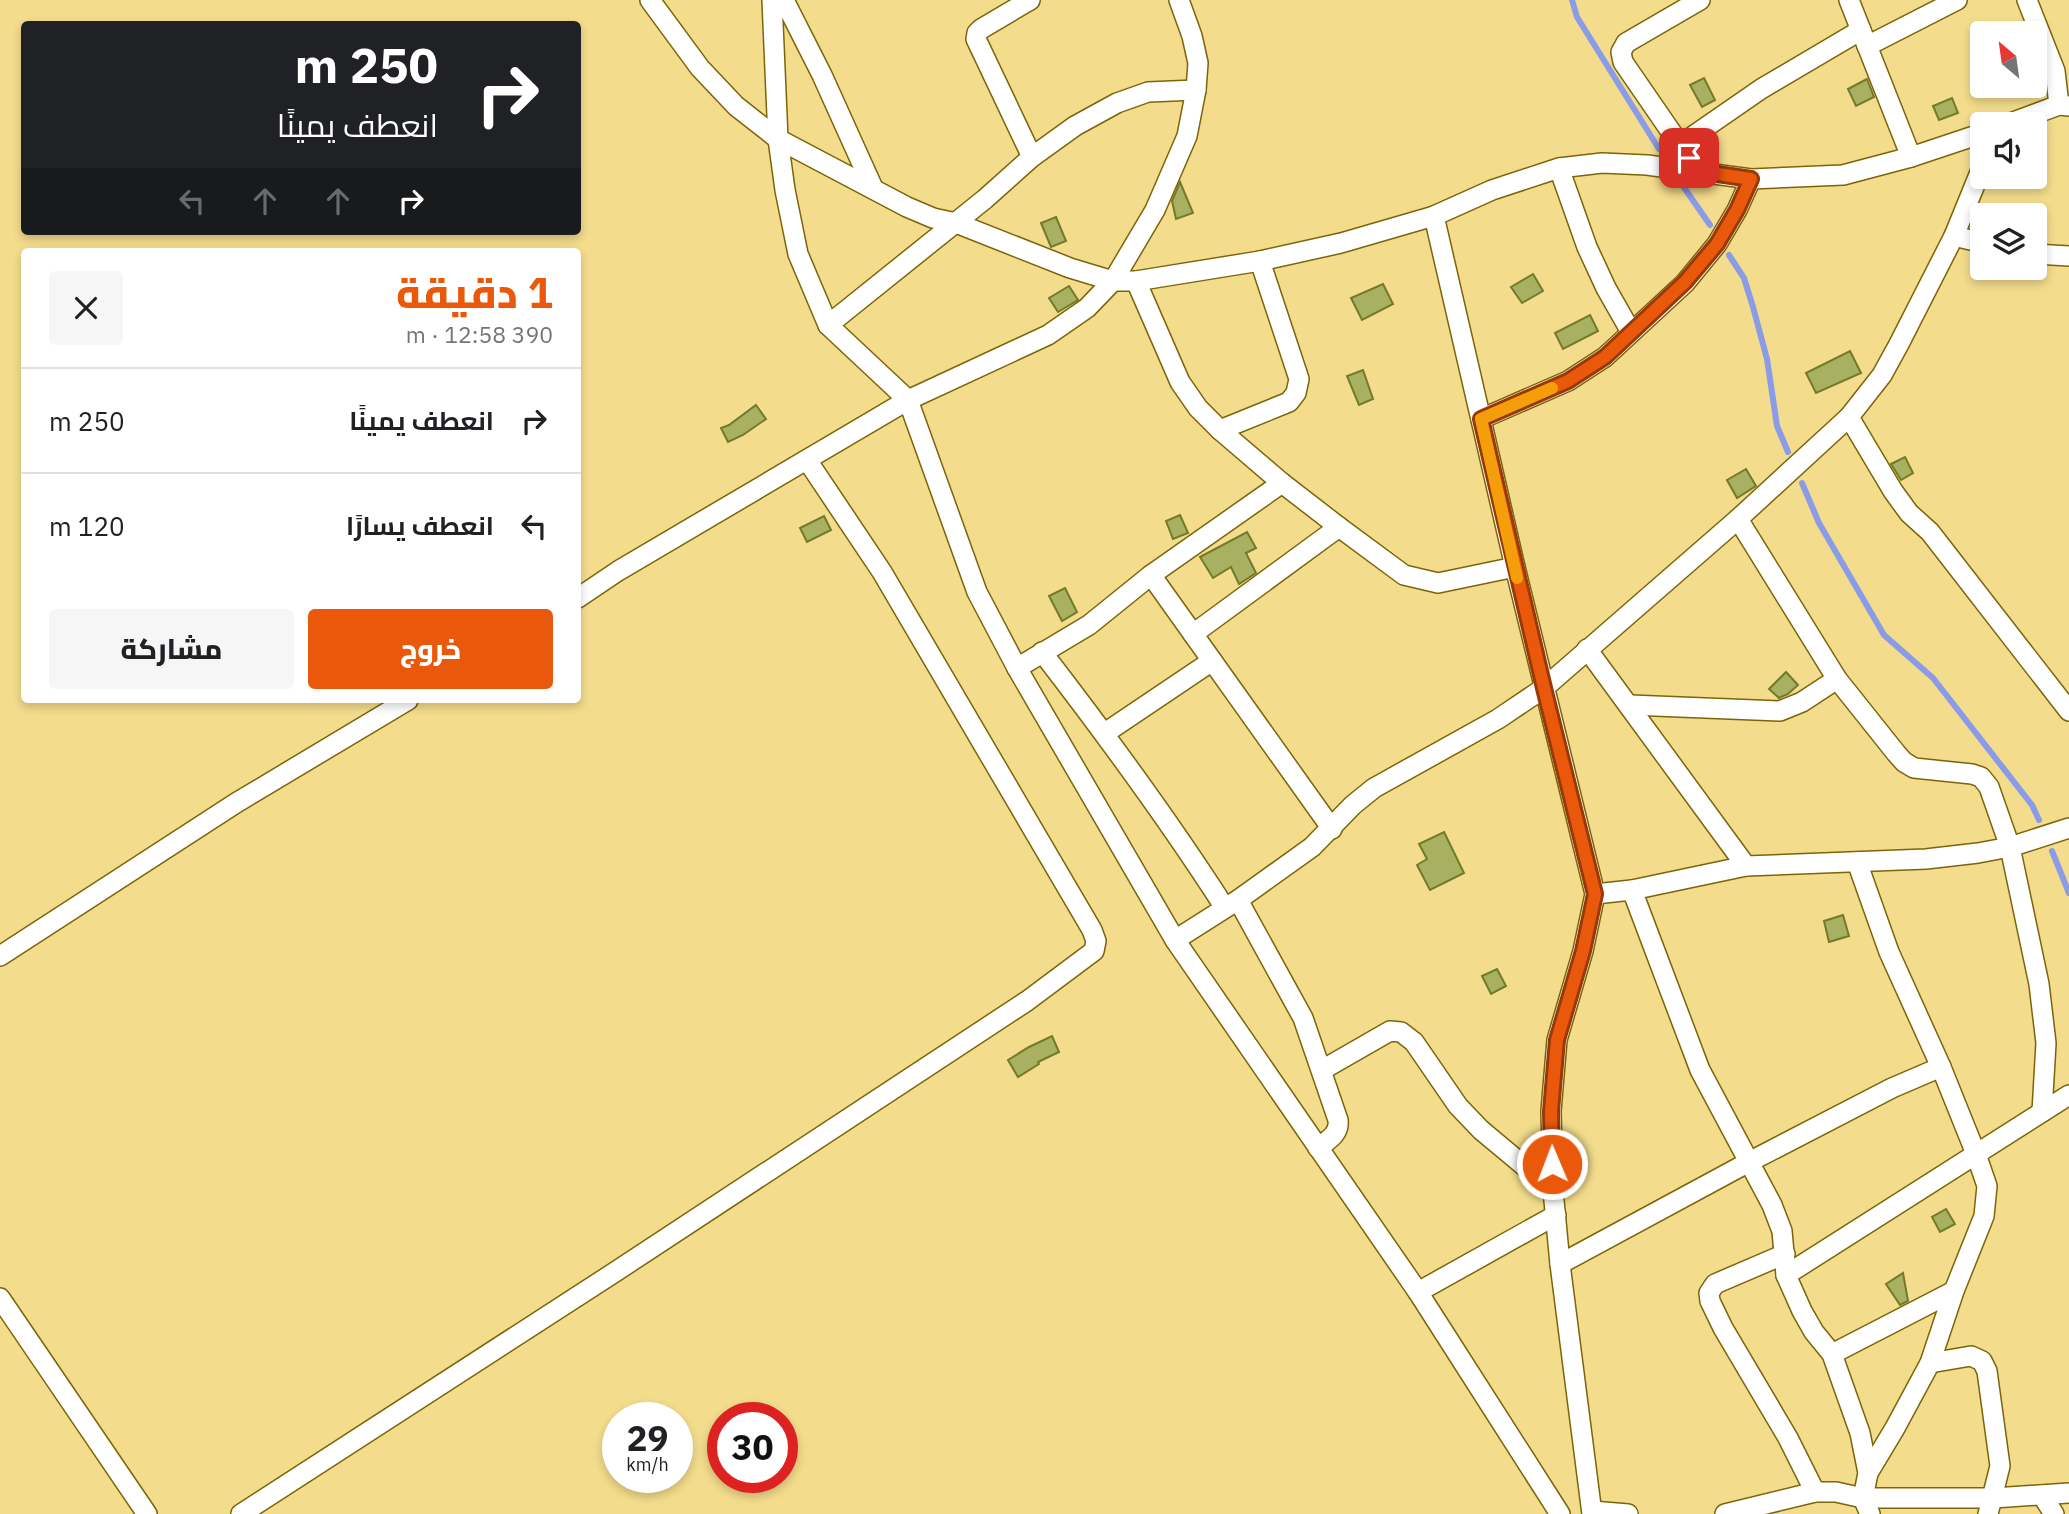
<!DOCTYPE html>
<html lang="ar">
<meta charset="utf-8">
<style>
:root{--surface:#fff;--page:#f6f6f6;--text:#202124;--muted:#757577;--line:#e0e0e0;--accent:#ea580c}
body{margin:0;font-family:"IBM Plex Sans",Cairo,sans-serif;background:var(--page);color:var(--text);direction:rtl;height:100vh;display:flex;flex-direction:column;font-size:26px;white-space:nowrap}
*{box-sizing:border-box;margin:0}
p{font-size:23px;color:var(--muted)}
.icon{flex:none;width:38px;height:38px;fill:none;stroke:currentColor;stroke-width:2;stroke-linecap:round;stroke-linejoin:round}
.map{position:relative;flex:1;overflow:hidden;direction:ltr}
.drawer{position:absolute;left:21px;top:248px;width:560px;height:455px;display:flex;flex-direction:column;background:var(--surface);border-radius:7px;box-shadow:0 4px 10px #0003;direction:rtl}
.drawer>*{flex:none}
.top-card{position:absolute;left:21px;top:21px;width:560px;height:214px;border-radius:7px;box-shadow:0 4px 10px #0003;direction:rtl;background:#202124;color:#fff;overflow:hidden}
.needle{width:46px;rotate:331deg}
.fabs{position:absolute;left:1970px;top:21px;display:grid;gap:14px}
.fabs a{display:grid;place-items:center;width:77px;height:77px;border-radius:7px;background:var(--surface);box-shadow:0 4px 10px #0003;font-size:35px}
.speed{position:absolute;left:602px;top:1402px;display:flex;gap:14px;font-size:35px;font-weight:700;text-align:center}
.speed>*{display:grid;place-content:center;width:91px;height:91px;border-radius:50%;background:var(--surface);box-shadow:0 4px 10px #0003;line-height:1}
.speed small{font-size:18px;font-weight:400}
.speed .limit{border:10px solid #d22;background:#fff;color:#111}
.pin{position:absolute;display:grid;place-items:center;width:60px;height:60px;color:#fff;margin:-30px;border-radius:14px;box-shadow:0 4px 10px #0006}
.me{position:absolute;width:77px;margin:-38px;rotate:359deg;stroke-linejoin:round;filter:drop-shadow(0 0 5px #0008)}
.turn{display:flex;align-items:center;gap:24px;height:147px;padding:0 28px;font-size:32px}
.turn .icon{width:91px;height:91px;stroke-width:2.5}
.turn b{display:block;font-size:49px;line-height:60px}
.lanes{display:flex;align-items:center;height:66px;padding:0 28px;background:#0003;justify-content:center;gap:35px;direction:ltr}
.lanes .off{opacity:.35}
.round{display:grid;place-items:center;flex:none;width:74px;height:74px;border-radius:7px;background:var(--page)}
.head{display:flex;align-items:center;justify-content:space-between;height:119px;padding:0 28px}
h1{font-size:42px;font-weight:800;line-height:52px;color:var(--accent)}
.button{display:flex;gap:14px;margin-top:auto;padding:14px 28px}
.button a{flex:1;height:80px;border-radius:7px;background:var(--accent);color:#fff;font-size:28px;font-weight:800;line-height:80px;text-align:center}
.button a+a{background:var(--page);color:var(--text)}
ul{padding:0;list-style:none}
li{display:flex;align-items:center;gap:21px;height:105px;padding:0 28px;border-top:2px solid var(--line)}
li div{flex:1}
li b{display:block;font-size:26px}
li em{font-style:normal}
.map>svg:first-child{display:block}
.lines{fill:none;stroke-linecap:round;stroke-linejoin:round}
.stream{stroke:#8a9be8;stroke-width:6}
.building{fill:#a8b061;stroke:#737a2a;stroke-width:2}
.street-casing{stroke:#7b6508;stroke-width:22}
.street{stroke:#fff;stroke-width:19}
.route-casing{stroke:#983908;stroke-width:18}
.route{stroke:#ea580c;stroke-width:12}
.slow{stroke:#f59e0b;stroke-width:12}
</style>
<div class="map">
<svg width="2069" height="1514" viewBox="0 0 2069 1514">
<rect width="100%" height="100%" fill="#f3dc8c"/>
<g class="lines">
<g class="stream">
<path d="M1572 0 1577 17 1659 149"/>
<path d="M1683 186 1710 225"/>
<path d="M1729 255 1744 278 1753 307 1767 359 1777 426 1788 452"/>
<path d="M1802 483 1819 523 1884 635 1933 678 2032 805 2039 820"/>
<path d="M2052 851 2069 893"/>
</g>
</g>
<g class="building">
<path d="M1704 78 1715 100 1702 107 1690 85Z"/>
<path d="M1867 79 1874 97 1856 106 1848 89Z"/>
<path d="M1952 98 1958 113 1939 120 1933 106Z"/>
<path d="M1180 182 1193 213 1176 219 1172 201Z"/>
<path d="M1056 217 1066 241 1051 247 1041 223Z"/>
<path d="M1533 274 1543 291 1522 303 1511 287Z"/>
<path d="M1383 284 1393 304 1362 320 1351 298Z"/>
<path d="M1069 286 1078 300 1058 312 1049 298Z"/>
<path d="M1590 315 1598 331 1563 349 1555 333Z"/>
<path d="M1850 351 1861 373 1816 393 1806 373Z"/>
<path d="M1363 370 1373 399 1359 405 1347 376Z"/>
<path d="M756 405 766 419 743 435 728 442 721 428 729 425Z"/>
<path d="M1905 457 1913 473 1901 480 1891 464Z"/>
<path d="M1746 469 1756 486 1737 498 1727 480Z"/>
<path d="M1180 515 1188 533 1173 539 1166 521Z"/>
<path d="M824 516 831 530 807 542 800 528Z"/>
<path d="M1247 532 1256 548 1246 553 1256 573 1239 584 1231 567 1213 578 1200 557Z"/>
<path d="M1065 588 1077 612 1062 621 1049 596Z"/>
<path d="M1786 672 1798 685 1788 694 1779 698 1769 689Z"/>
<path d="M1444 832 1464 873 1430 890 1417 865 1427 859 1419 844Z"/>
<path d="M1843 915 1849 936 1829 942 1824 921Z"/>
<path d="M1497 969 1506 986 1491 994 1482 976Z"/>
<path d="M1052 1036 1059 1052 1038 1062 1039 1064 1018 1077 1008 1060 1029 1047Z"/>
<path d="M1946 1209 1955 1224 1940 1232 1932 1217Z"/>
<path d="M1903 1273 1908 1301 1900 1305 1886 1284Z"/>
</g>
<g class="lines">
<defs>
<g id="street">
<path d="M650 0 700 68 736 106 778 139 907 207 933 218 956 223 1070 268 1113 281H1136L1260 261 1341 243 1434 216 1492 190 1559 168 1602 163 1647 165 1751 179 1843 175 1911 157 1983 133"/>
<path d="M772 0 778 139 785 190 798 254 828 325 908 400 977 592 1017 668 1175 940 1418 1292 1560 1514"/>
<path d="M784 0 822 75 873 188"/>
<path d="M1030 0 981 29 977 33 976 39 1032 157"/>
<path d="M1849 0 1911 157"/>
<path d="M2027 0 2055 71 2059 105"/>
<path d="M1867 46 1957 0"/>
<path d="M2008 124 2059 105 2069 106"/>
<path d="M1680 145 1761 89 1861 30"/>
<path d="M1559 168 1587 247 1606 288 1631 332"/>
<path d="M1698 171 1623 62 1621 52 1626 43 1700 0"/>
<path d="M1434 216 1515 567 1595 894 1583 951 1557 1040 1551 1111 1553 1190 1560 1264 1592 1514"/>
<path d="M1954 236 1983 243"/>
<path d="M2035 254 2069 256"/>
<path d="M1136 281 1180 382 1198 408 1220 430 1282 483 1339 527 1404 575 1438 583 1515 567"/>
<path d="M828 325 985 199 1032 157 1075 126 1117 103 1148 92 1196 90"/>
<path d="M1849 417 1893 491 1909 513 1930 532 2069 711"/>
<path d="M1481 419 1568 381 1605 357 1685 283 1717 244 1737 210 1751 179"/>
<path d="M1220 430 1289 402 1296 393 1299 379 1260 261"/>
<path d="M1738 519 1837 679 1896 753 1904 762 1914 768 1972 774 1981 777 1989 787 2010 847 2039 984 2046 1043 2042 1112"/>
<path d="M1151 575 1332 829"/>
<path d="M578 598 618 571 908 400 1048 335 1087 308 1113 281 1155 210 1187 136 1196 90 1198 63 1192 36 1179 0"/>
<path d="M1193 634 1339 527"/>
<path d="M1587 649 1746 866"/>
<path d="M1042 652C1106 735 1168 819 1225 908"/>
<path d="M1017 668 1089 625 1151 575 1282 483"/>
<path d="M1630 705 1780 711 1802 702 1837 679"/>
<path d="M1105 733 1212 661"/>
<path d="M1857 862 1889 952 1941 1067 1976 1154 1987 1186 1984 1216 1954 1291 1930 1363 1895 1428 1868 1473"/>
<path d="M1632 890 1700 1070 1772 1205 1782 1231 1786 1275 1802 1311 1814 1332 1832 1354 1860 1433 1868 1473 1863 1498 1870 1514"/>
<path d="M1595 894 1632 890 1746 866 1926 859 1978 853 2010 847 2069 828"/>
<path d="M1238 900 1303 1018 1338 1120C1340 1134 1328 1140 1318 1148"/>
<path d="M1175 940 1238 900 1312 847 1353 805 1374 788 1498 719 1544 688 1738 519 1849 417 1882 375 1899 344 1954 236 1983 165"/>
<path d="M0 956 236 803 408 700"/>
<path d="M1322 1070 1390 1031 1401 1032 1414 1042 1458 1106 1481 1130 1553 1190"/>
<path d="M1785 1254 1715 1284 1709 1293 1710 1301 1723 1328 1788 1438 1815 1492"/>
<path d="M1560 1264 1749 1162 1892 1088 1941 1067"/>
<path d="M1786 1275 2069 1095"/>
<path d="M1418 1292 1556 1215"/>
<path d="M0 1298 147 1514"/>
<path d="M1832 1354 1954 1291"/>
<path d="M1930 1363 1971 1356 1982 1361 1987 1371 2000 1466 1988 1514"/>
<path d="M2042 1495 2054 1514"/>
<path d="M1592 1511 1628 1514"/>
<path d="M241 1514 615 1272 1027 1001 1094 951 1096 941 1092 930 882 572 807 460"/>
<path d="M1725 1514 1815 1492H1836L1863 1498H1993L2069 1493"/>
</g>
</defs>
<use href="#street" class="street-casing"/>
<use href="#street" class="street"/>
</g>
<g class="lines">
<defs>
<path id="route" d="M1552 1164 1551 1111 1557 1040 1583 951 1595 894 1544 688 1481 419 1568 381 1605 357 1685 282 1717 244 1737 210 1751 179 1698 171 1689 158"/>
</defs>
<use href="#route" class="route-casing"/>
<use href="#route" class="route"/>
<path class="slow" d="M1517 578 1481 419 1552 388"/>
</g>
</svg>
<div class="fabs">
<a><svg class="needle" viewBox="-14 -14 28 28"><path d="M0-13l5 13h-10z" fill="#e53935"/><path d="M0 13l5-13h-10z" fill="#757577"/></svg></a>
<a><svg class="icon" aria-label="sound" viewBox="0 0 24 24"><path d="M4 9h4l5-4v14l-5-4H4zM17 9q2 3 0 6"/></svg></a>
<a><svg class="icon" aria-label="layers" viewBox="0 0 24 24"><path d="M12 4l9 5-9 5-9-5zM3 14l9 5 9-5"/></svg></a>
</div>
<div class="speed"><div>29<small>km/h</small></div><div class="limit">30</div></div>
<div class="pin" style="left:1689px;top:158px;background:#d93025"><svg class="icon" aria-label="arrive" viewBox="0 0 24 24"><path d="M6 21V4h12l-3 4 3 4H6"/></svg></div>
<svg class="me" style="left:1552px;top:1164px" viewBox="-20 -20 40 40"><circle r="17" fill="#ea580c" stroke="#fff" stroke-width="3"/><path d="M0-11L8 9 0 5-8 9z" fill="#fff"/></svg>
<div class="top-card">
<div class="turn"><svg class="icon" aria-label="right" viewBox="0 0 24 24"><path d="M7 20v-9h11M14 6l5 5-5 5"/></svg><div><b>250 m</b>انعطف يمينًا</div></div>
<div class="lanes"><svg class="icon off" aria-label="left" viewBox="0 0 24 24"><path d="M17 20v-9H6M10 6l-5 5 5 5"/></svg><svg class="icon off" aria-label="ahead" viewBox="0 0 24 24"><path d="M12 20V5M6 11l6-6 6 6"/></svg><svg class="icon off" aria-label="ahead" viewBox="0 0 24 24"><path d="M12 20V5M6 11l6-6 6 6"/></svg><svg class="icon" aria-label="right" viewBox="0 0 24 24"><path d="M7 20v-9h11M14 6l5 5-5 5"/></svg></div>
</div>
<section class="drawer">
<div class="head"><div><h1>1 دقيقة</h1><p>390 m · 12:58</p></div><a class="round"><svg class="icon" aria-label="close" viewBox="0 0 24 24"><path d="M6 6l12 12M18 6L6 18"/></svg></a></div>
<ul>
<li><svg class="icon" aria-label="right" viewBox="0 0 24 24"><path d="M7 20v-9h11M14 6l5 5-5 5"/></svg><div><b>انعطف يمينًا</b></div><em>250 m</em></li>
<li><svg class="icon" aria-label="left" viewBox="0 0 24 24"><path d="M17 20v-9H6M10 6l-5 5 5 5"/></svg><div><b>انعطف يسارًا</b></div><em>120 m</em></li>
</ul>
<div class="button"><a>خروج</a><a>مشاركة</a></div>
</section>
</div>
